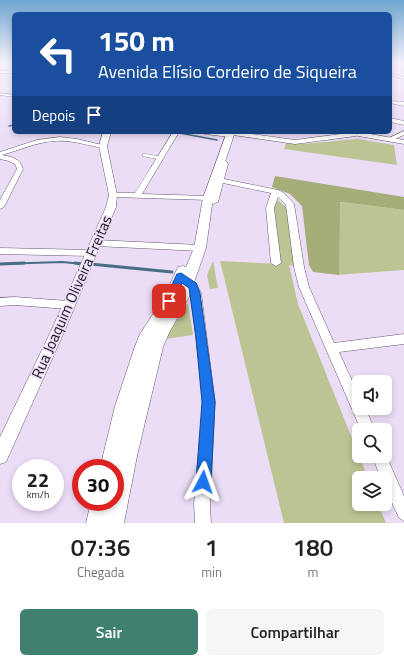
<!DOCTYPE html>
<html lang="pt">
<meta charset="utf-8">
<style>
:root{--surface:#fff;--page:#f6f6f6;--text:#202124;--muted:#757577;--accent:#3f8070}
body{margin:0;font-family:"Titillium Web",sans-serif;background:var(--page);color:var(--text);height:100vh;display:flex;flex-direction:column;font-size:15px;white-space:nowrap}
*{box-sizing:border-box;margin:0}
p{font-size:13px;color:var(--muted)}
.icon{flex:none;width:22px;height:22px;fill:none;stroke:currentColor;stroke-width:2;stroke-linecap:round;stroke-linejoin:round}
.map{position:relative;height:523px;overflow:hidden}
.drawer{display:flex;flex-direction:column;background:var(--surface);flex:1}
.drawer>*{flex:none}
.hud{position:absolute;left:12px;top:12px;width:380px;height:122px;border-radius:6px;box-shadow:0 2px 6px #0003;background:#1a4fa0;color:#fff;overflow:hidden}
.buttons{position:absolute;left:352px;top:375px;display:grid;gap:8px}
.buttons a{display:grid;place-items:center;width:40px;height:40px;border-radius:6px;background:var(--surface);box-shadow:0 2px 6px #0003;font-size:20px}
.speed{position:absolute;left:12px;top:459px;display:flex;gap:8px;font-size:20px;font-weight:700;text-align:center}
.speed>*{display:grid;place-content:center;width:52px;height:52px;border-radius:50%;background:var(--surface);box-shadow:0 2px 6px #0003;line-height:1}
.speed small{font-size:10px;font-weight:400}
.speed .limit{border:6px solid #d22;background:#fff;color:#111}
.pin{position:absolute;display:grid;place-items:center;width:34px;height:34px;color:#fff;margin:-17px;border-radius:8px;box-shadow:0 2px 6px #0006}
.me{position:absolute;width:44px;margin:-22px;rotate:4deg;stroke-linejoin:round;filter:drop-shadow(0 0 3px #0008)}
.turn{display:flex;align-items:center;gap:14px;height:84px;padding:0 20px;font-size:18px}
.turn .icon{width:52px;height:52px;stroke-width:2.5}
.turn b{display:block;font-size:28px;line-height:34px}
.then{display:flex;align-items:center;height:38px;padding:0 20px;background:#0003;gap:8px;font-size:15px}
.eta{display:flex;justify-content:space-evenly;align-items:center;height:68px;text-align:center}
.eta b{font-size:24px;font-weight:600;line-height:28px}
.primary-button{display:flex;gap:8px;margin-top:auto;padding:8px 20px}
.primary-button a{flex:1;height:46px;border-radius:6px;background:var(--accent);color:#fff;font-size:16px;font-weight:600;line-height:46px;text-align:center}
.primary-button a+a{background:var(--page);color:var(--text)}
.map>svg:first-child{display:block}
.green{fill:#bcc494}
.forest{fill:#a5ae79}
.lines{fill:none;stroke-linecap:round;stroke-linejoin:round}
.stream-far2{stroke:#486e84;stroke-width:1.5}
.stream-far1{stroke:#486e84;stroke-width:2}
.stream{stroke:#486e84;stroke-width:3}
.service-casing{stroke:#675a70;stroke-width:3.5}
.minor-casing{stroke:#675a70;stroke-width:1}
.tertiary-casing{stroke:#675a70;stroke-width:1}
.secondary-casing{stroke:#675a70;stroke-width:1}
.service{stroke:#fff;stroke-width:3}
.minor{fill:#fff;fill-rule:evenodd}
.tertiary{fill:#fff;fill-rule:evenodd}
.secondary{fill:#fff;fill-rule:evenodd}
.route{fill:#1a73e8;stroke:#114b97}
.labels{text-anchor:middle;stroke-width:3;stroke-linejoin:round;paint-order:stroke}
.street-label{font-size:15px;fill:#1f1923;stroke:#ecddf7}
</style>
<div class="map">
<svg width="404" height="523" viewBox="0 0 404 523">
<rect width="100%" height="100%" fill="#ecddf7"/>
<g class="green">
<path d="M358 139 394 145 397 165 284 149 286 143 302 144Z"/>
<path d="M274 197 287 208 298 266 289 265 298 304 368 478H359V504H378L386 523H284L220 261 279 264 272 208Z"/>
<path d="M338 202 404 210V270L336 275Z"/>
<path d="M213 261 218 288 210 289 207 275Z"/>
<path d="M188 303 193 335 165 339Z"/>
</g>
<path class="forest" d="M275 176 404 197V210L340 202 339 275 313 272 309 265 302 206 290 194 272 187Z"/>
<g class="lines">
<g class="stream-far2">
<path d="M9 126 14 125"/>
<path d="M174 132 217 140"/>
</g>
<g class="stream-far1">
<path d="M0 264 62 262 83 264"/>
<path d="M90 264H92"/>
</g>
<g class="stream">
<path d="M75 263 83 264"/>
<path d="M0 264 24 263"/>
<path d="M90 264 172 272"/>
</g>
<defs>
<path id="service" d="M144 155 160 158"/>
<g id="minor">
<path d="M397 63 404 64V66L398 64Z"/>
<rect x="0" y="71" width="14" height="2"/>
<path d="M390 73 404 77V79L390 75Z"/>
<path d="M0 93 14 95V97L0 95Z"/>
<path d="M390 101 404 102V106L390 103Z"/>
<path d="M390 118 404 121V125L390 122Z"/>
<path d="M404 131V135L390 141 387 139Z"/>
<path d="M173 132H179L142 194 208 196H211V199L222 164 217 160 220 158 226 161 228 164 224 179 278 190 284 193 294 204 304 267 309 287 334 343 404 334V344L339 352 359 396V408H365L375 430H361L299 287 294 267 286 205 278 197 274 208 281 263 276 266 271 263 266 208 271 193 223 183 218 202 207 206 203 204 209 200 113 197 109 195 113 193H135Z"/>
<path d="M202 132H237L295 140 356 132 359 134 356 136 295 144 233 135 230 137 205 134Z"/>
<path d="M60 137 77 139 106 146 103 148C91 146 78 142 66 141 43 139 23 149 2 155 12 157 20 158 23 169L4 207 0 209V200L17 169 15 164 9 161 0 159V152L37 140Z"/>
<path d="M96 240 200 245 204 248 200 251 96 246 92 243Z"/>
<path d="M0 248 91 250 95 253 91 256 0 254Z"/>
<path d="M184 274 196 283 201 293 215 402 210 504 211 523H195L194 504 203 402 191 293 189 288 179 278 181 275Z"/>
<path d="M15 297 68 301 72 302 73 305 72 308 68 309 15 305 0 306V298Z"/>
<path d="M385 453 404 496V521L399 518 385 487V478H381L372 456H385Z"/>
</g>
<g id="tertiary">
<path d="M103 132H111L107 146 117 195 116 207 65 330 6 462 0 464V437L52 329 106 207 109 195 99 146Z"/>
<path d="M343 132H359L404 140V144L347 134Z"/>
</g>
<path id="secondary" d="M227 132H235L213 198 206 248 189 297 169 333 163 347 137 456 124 523H86L91 502H115V468H100L115 406 134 349 140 334 164 297 178 267 183 266 186 267 194 248 203 198Z"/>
</defs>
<use href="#service" class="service-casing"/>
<use href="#minor" class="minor-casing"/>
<use href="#tertiary" class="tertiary-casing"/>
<use href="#secondary" class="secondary-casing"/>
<use href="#service" class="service"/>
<use href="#minor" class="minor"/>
<use href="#tertiary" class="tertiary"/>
<use href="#secondary" class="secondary"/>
</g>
<linearGradient id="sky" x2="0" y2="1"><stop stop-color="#6fa6d0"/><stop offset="0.46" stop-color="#f6f0fb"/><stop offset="1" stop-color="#f6f0fb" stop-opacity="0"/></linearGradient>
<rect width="404" height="137" fill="url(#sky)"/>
<path class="route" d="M181 273 196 283 200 293 215 402 211 482 208 487 203 490 198 487 196 482 202 402 196 338 189 288 182 283 173 304 169 305 166 304 164 301 177 274Z"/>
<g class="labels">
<g class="street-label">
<text transform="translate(72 297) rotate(-66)" y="5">Rua Joaquim Oliveira Freitas</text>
</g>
</g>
</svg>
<div class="buttons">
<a><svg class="icon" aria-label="sound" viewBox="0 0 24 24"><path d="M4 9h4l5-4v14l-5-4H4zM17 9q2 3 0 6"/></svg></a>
<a><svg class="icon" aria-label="search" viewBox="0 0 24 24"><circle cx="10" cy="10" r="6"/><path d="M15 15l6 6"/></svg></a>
<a><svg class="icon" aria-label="layers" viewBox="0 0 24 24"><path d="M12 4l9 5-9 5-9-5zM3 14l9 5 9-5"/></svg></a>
</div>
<div class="speed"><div>22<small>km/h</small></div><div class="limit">30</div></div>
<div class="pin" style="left:169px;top:301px;background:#d93025"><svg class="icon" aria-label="arrive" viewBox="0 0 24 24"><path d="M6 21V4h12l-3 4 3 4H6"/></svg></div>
<svg class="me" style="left:203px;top:482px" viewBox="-20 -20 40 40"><path d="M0-17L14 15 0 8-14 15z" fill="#1a73e8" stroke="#fff" stroke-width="4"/></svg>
<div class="hud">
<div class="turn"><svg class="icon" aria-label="left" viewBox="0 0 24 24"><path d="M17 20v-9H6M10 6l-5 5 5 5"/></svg><div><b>150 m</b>Avenida Elísio Cordeiro de Siqueira</div></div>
<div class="then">Depois<svg class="icon" aria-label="arrive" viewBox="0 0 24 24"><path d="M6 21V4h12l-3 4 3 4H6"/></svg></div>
</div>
</div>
<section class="drawer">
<div class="eta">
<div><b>07:36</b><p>Chegada</p></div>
<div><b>1</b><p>min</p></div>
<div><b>180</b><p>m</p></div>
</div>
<div class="primary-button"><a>Sair</a><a>Compartilhar</a></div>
</section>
